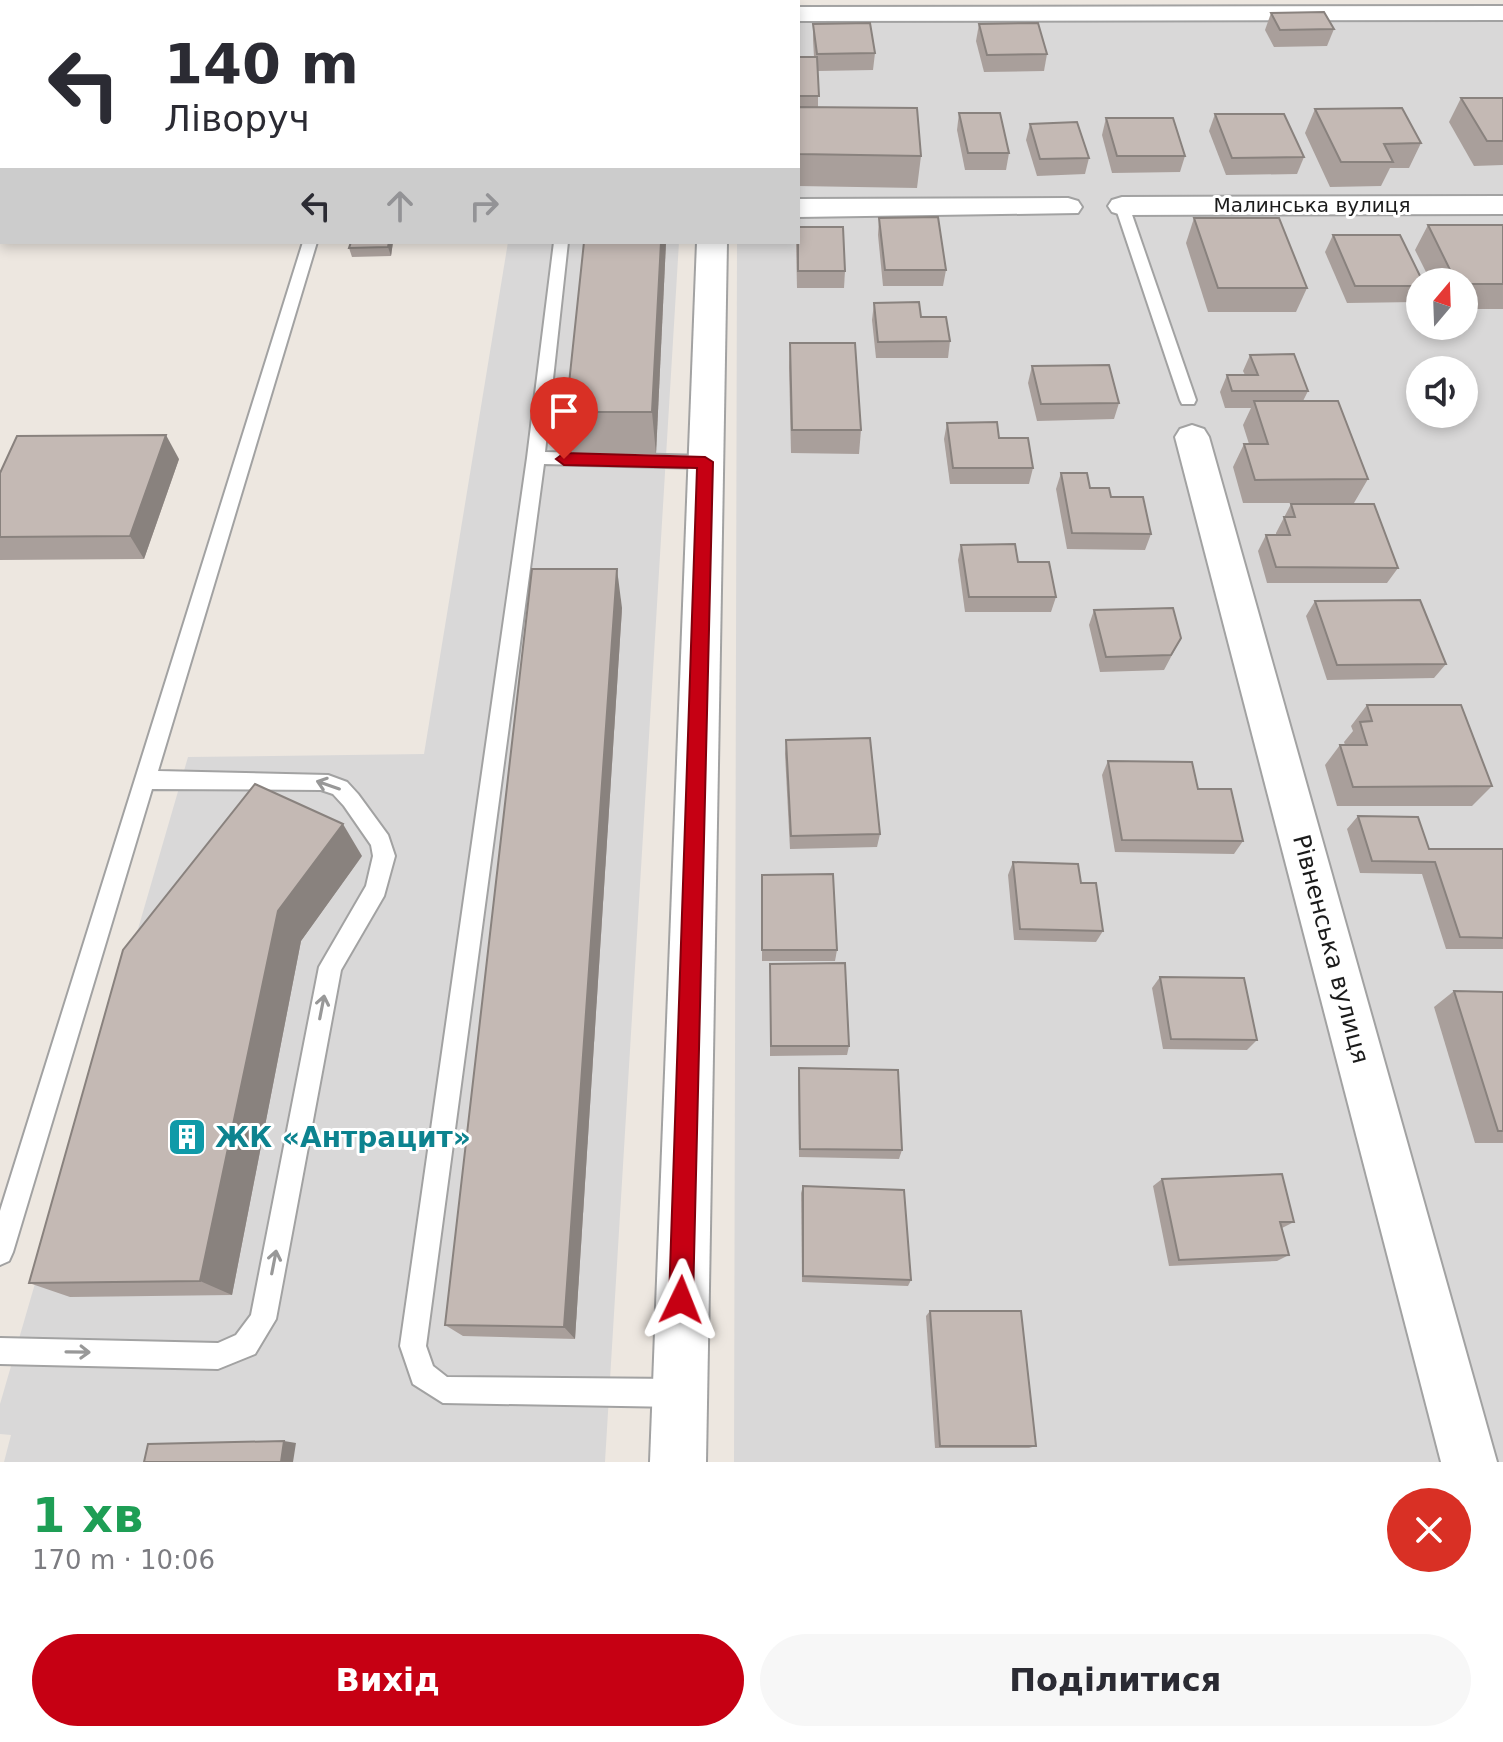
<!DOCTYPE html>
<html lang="uk">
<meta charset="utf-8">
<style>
:root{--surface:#fff;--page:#f7f7f7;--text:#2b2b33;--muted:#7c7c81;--accent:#c60013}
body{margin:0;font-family:"DejaVu Sans",sans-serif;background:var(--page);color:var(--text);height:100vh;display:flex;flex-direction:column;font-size:30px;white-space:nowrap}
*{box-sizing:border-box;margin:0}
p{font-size:26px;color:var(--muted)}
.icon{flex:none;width:44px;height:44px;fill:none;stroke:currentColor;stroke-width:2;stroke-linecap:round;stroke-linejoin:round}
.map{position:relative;height:1462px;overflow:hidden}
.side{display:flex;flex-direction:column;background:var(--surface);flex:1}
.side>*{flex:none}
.top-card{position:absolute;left:0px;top:0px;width:800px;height:244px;box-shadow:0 4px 12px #0003;background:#fff;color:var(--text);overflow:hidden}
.needle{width:52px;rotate:19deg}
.tools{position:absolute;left:1406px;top:268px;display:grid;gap:16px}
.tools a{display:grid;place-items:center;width:72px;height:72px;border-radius:50%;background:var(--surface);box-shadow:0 4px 12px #0003;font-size:40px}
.pin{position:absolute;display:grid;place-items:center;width:68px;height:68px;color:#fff;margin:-82px -34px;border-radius:50% 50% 50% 0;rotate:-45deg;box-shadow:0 0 8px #0007}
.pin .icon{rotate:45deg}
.me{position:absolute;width:88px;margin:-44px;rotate:2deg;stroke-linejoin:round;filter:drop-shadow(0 0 6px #0008)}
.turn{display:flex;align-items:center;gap:28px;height:168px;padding:0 32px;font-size:36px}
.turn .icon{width:104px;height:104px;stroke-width:2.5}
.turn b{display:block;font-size:56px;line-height:68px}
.lanes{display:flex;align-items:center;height:76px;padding:0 32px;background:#0003;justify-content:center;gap:40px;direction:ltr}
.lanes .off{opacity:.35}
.round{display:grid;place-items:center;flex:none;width:84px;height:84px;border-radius:42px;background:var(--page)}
.headline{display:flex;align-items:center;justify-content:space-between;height:136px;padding:0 32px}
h1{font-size:48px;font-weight:800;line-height:60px;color:#1e9e55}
.primary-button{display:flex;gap:16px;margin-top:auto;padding:16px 32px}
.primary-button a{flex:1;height:92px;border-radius:48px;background:var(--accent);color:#fff;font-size:32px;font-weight:800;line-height:92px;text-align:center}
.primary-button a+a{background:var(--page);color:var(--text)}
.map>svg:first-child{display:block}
.residential{fill:#d9d8d8;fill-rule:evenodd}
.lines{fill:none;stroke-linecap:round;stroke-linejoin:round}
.lane-casing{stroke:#a2a2a2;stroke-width:4}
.street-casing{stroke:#a2a2a2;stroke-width:4}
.lane{fill:#fff;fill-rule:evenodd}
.street{fill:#fff;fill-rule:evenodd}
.wall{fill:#a99f9b}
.shaded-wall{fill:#89827e}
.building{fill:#c4b9b4;stroke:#89827e;stroke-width:2}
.oneway{stroke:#989898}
.route{fill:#c60013;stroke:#81000c;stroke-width:2}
.labels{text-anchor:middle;stroke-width:6;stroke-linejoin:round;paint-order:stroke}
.far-street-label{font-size:20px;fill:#1b1b1b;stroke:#fff}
.street-label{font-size:24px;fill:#1b1b1b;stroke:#fff}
.near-culture-label{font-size:28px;font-weight:bold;fill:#0d838f;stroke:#fff;text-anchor:start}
</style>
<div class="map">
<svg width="1503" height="1462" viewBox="0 0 1503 1462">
<rect width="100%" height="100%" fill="#ede7e0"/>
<g class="residential">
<path d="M798 21H1503V1462H734L737 242H798ZM1420 282H1464V326H1420ZM1420 370H1464V414H1420Z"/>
<path d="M508 242H679L605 1462H4L11 1435 0 1434V1404L188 757 424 754Z"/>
</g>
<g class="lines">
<defs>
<g id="lane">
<path d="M1122 202 1129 206 1196 400 1194 404H1182L1180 400 1115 206Z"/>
<path d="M303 242H317L158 771 328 775 347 782 358 794 388 835 395 856 384 896 341 970 276 1319 255 1354 218 1369 0 1364V1338L218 1343 236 1335 251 1315 319 967 366 886 373 856 371 845 344 806 333 794 321 790 152 789 13 1252 9 1261 0 1265V1211Z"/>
<path d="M554 242H568L545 452 705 456 714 462 705 468 544 464 426 1346 433 1366 447 1377 677 1379 687 1383 691 1393 687 1403 677 1407 443 1403 413 1384 400 1346 527 458Z"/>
</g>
<g id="street">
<rect x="709" y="0" width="24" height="2"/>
<path d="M1503 6V20L798 21V7Z"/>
<path d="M2 25V43L0 44V26Z"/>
<path d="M1503 196V214L1122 215 1112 212 1108 206 1112 200 1122 197Z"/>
<path d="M1068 198 1078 201 1082 207 1078 213 798 217V199Z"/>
<path d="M697 242H727L706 1462H650Z"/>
<path d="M1192 425 1204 429 1209 437 1497 1462H1441L1175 437 1180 429Z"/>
</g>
</defs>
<use href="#lane" class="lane-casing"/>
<use href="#street" class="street-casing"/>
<use href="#lane" class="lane"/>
<use href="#street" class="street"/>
</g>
<g class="wall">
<path d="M1271 13 1334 29 1327 46 1274 47 1265 30Z"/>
<path d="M813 24 875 53 873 70 818 71V107L921 156 917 188 798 186V57H814L813 40Z"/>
<path d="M979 24 1047 54 1044 71 984 72 976 41Z"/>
<path d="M1461 98H1503V165L1474 166 1449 122Z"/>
<path d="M1315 109 1421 143 1409 168H1390L1381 186 1330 187 1305 133Z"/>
<path d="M959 113 1009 153 1006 170H965L957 130Z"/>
<path d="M1215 114 1304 157 1297 174 1226 175 1209 131Z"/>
<path d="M1106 118 1185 156 1180 172 1112 173 1102 135Z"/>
<path d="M1030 124 1089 158 1085 174 1037 176 1026 140Z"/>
<path d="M879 218 946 270 943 286H883L878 235Z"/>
<path d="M1194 218 1307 288 1296 312H1208L1186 243Z"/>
<path d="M1428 225H1503V309H1464V282H1431L1415 250Z"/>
<path d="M1333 235 1420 282V294L1416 302 1347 303 1325 252Z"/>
<path d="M351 242H393L391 256 352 257 349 248Z"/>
<path d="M584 242H666L656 454H573L566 412Z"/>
<path d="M796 242 845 271 844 288H797Z"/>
<path d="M874 303 921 317 950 341 948 358H876L872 320Z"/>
<path d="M790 343 861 430 859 454 791 453 789 367Z"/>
<path d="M1250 355 1308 391 1303 401 1368 479 1354 503H1243L1233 467 1244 444H1249L1243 425 1251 408H1225L1220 392 1227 375H1245L1243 371Z"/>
<path d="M1032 366 1119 403 1114 419 1037 421 1028 383Z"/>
<path d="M947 423 999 438 1033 468 1029 484H950L944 439Z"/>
<path d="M179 459 144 559 0 560V473Z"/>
<path d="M1061 473 1111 497 1151 534 1145 550 1067 549 1056 489Z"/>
<path d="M1291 504 1398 568 1387 583H1267L1258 551 1266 535H1276V533Z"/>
<path d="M961 545 1018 562 1056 597 1051 612H965L958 560Z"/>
<path d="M1315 601 1446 664 1434 678 1327 680 1306 616Z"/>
<path d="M622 608 575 1339 463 1336 445 1325Z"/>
<path d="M1094 610 1181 638 1164 670 1100 672 1089 625Z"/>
<path d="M1367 705 1492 786 1472 806H1337L1325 765 1340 745H1345L1344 742 1353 731 1351 726Z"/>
<path d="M786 740 880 834 877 847 790 849 785 754Z"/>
<path d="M1108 761 1198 789 1243 841 1234 854 1115 852 1102 775Z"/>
<path d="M1358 816 1429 849H1503V949H1446L1422 874 1360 873 1347 829Z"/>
<path d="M362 856 301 941 232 1295 70 1297 29 1283Z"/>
<path d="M1013 862 1081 883 1103 931 1096 942 1014 940 1008 875Z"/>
<path d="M762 875 837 950 835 961H762Z"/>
<path d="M770 976 849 1046 847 1055 770 1056Z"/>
<path d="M1160 977 1257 1040 1247 1050 1163 1049 1152 988Z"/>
<path d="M1454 991 1503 992V1143H1475L1434 1007Z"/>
<path d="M799 1068 902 1150 899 1159 799 1157 798 1078Z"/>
<path d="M1162 1179 1294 1222 1282 1228 1289 1255 1277 1261 1169 1266 1153 1186Z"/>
<path d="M803 1186 911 1280 908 1286 802 1282 801 1193Z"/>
<path d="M930 1311 1036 1446 1029 1448H935L926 1316Z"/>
</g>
<g class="shaded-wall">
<path d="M389 242H393L391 256 388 247Z"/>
<path d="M661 242H666L656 454 652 412Z"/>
<path d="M166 435 179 459 144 559 130 536Z"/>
<path d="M617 569 622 608 575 1339 564 1327Z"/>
<path d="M343 824 362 856 301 941 232 1295 200 1281 278 911Z"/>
<path d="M284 1441 296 1443 293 1462H281Z"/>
</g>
<g class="building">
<path d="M1324 12 1334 29 1280 30 1271 13Z"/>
<path d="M870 23 875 53 817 54 813 24Z"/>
<path d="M1038 23 1047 54 987 55 979 24Z"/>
<path d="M798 57H817L819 96H798Z"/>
<path d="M1461 98H1503V141H1487Z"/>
<path d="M798 107 917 108 921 156 798 154Z"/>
<path d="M1402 108 1421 143 1384 144 1393 162H1341L1315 109Z"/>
<path d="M959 113H1000L1009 153H968Z"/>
<path d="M1215 114H1284L1304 157 1232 158Z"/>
<path d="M1106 118H1173L1185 156H1117Z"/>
<path d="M1077 122 1089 158 1040 159 1030 124Z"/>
<path d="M938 217 946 270H885L879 218Z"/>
<path d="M1194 218H1279L1307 288H1218Z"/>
<path d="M1428 225H1503V284H1464V282H1456Z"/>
<path d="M798 227H843L845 271H798Z"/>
<path d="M1333 235H1400L1423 282H1420V286H1355Z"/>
<path d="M351 242H389L388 247 349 248Z"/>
<path d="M584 242H661L652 412H566Z"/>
<path d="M919 302 921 317H946L950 341 878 342 874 303Z"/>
<path d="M790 343H855L861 430H792Z"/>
<path d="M1294 354 1308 391H1232L1227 375H1258L1250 355Z"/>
<path d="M1109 365 1119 403 1041 404 1032 366Z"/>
<path d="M1254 401H1338L1368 479 1255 480 1244 444H1268Z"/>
<path d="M997 422 999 438H1028L1033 468H953L947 423Z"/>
<path d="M166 435 130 536 0 537V473L17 436Z"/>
<path d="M1061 473H1087L1090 488H1109L1111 497H1143L1151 534 1072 533Z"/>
<path d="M1291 504H1374L1398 568 1276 567 1266 535H1290L1284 517H1295Z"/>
<path d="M1015 544 1018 562H1049L1056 597H969L961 545Z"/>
<path d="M532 569H617L564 1327 445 1325Z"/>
<path d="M1420 600 1446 664 1337 665 1315 601Z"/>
<path d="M1173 608 1181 638 1171 655 1106 657 1094 610Z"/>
<path d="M1367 705H1461L1492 786 1353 787 1340 745H1367L1360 722 1372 721Z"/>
<path d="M870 738 880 834 791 836 786 740Z"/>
<path d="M1108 761 1192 762 1198 789H1231L1243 841 1122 840Z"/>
<path d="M255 784 343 824 278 911 200 1281 29 1283 123 950Z"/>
<path d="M1358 816 1418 817 1429 849H1503V938L1460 937 1435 862 1372 861Z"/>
<path d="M1013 862 1078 864 1081 883H1096L1103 931 1020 929Z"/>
<path d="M833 874 837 950H762V875Z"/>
<path d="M845 963 849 1046H771L770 964Z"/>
<path d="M1160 977 1244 978 1257 1040 1171 1039Z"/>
<path d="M1454 991 1503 992V1131H1498Z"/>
<path d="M799 1068 898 1070 902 1150 800 1149Z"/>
<path d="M1282 1174 1294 1222H1280L1289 1255 1179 1260 1162 1179Z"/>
<path d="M803 1186 904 1190 911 1280 803 1276Z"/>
<path d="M930 1311H1021L1036 1446H940Z"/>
<path d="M284 1441 281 1462H144L148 1444Z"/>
</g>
<defs><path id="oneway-shaft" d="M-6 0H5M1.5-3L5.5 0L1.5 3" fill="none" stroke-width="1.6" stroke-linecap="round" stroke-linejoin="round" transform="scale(2)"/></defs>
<g class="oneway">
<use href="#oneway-shaft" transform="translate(328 785) rotate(-161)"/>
<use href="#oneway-shaft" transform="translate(322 1007) rotate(-79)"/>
<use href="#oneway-shaft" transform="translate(274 1262) rotate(-79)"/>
<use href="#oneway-shaft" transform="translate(78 1352) rotate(1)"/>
</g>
<path class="route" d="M564 453 705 457 713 462 693 1300 689 1308 681 1312 673 1308 669 1300 697 468 564 465 556 459Z"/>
<defs>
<symbol id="building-square" viewBox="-11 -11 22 22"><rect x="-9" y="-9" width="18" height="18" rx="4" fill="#0f9aa8" stroke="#fff"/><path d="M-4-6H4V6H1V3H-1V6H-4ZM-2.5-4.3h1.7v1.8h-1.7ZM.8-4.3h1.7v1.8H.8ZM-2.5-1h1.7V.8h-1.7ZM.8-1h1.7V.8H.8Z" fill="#fff"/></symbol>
</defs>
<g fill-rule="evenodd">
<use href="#building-square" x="165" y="1115" width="44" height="44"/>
</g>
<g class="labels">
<g class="far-street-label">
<text x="1312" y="212">Малинська вулиця</text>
</g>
<g class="street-label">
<text transform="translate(1331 949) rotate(75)" y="8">Рівненська вулиця</text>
</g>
<g class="near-culture-label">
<text x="215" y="1147">ЖК «Антрацит»</text>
</g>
</g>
</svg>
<div class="tools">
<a><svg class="needle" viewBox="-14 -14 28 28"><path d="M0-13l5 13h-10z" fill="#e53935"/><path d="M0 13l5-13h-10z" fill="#7c7c81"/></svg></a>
<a><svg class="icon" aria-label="sound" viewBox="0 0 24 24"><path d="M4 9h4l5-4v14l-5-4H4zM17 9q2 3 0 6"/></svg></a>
</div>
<div class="pin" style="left:564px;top:459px;background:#d93025"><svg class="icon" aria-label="arrive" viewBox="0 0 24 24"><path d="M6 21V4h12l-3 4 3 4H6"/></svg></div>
<svg class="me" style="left:681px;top:1300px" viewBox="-20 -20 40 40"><path d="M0-17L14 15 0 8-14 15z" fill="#c60013" stroke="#fff" stroke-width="4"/></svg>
<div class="top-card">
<div class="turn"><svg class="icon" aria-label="left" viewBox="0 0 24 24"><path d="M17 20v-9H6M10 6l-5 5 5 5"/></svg><div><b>140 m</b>Ліворуч</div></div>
<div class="lanes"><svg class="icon" aria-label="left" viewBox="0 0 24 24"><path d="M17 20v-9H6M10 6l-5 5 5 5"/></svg><svg class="icon off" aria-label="ahead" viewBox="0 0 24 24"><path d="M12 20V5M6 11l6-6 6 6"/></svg><svg class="icon off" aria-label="right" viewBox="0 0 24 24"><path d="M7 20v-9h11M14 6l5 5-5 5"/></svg></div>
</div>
</div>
<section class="side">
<div class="headline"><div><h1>1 хв</h1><p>170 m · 10:06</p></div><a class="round" style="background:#d93025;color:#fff"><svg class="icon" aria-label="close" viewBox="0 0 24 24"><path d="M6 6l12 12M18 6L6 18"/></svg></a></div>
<div class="primary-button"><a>Вихід</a><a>Поділитися</a></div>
</section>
